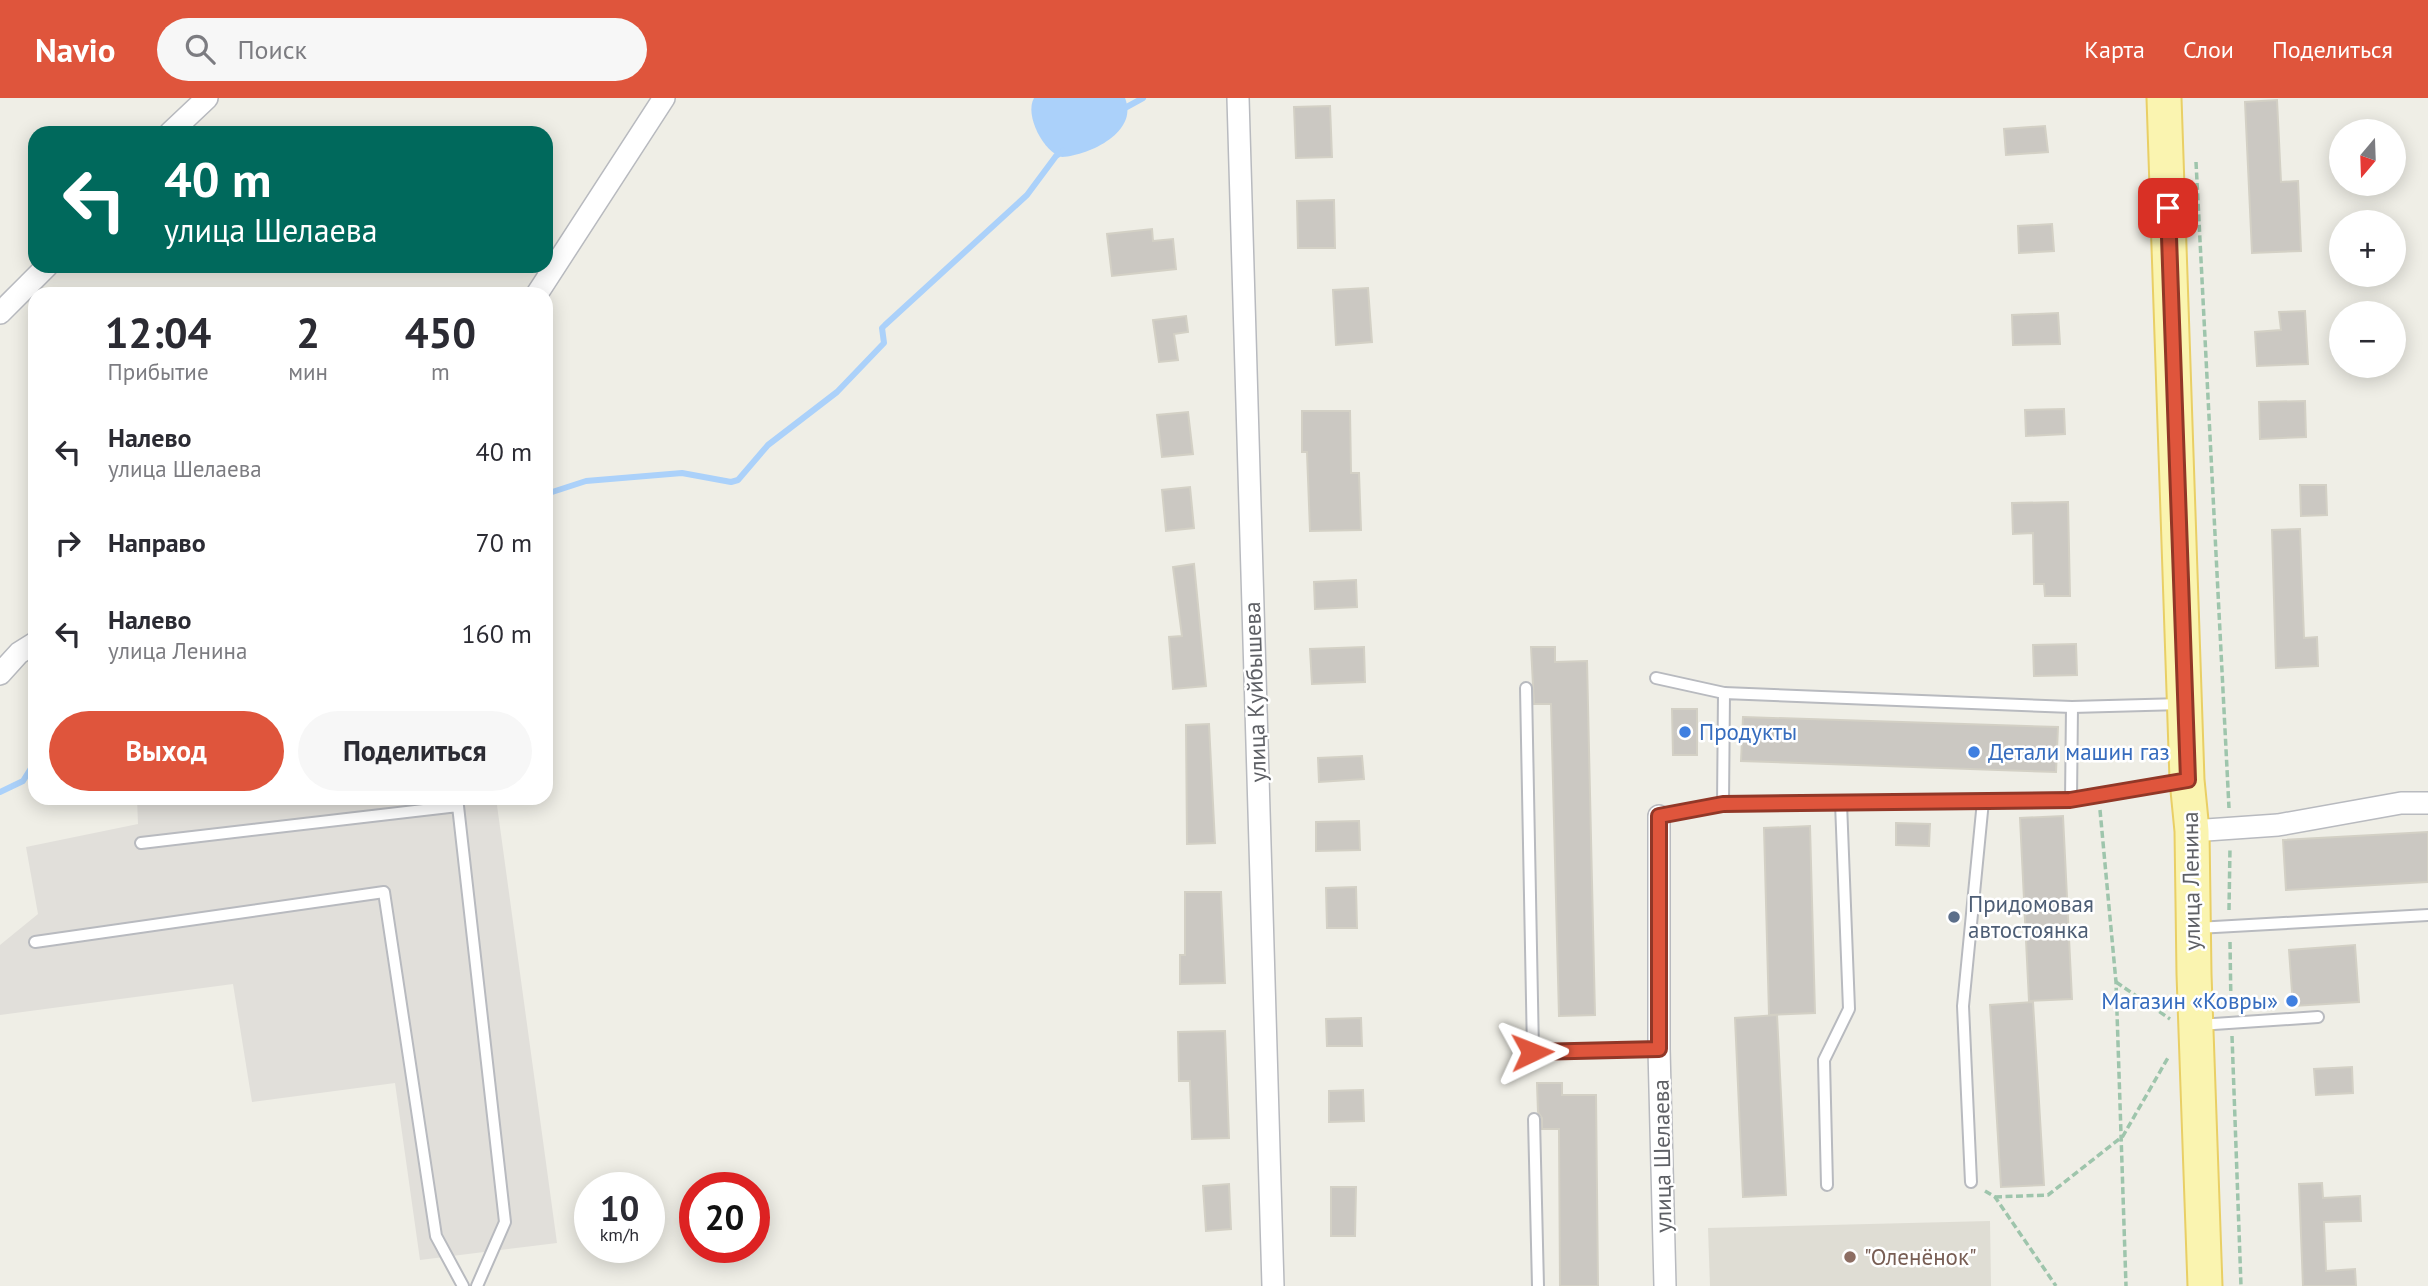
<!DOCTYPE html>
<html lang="ru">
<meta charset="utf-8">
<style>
:root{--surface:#fff;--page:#f7f7f7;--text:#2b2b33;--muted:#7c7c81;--accent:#df553c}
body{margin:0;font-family:"PT Sans",sans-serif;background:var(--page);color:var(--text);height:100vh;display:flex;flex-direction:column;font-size:26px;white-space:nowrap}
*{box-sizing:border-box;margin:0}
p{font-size:23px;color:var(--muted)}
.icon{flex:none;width:38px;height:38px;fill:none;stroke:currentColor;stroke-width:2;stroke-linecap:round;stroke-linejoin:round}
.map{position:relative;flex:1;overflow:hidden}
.sheet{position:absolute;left:28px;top:189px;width:525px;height:518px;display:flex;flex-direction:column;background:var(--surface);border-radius:21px;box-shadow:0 4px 18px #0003}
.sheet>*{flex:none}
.guide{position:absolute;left:28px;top:28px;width:525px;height:147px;border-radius:21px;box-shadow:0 4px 18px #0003;background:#00695c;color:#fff;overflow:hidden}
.needle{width:46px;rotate:199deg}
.tools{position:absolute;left:2329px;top:21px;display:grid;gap:14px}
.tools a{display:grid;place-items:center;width:77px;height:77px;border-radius:50%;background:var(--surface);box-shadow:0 4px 18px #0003;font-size:35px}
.speed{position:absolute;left:574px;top:1074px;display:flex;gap:14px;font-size:35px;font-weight:700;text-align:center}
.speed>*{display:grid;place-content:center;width:91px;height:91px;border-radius:50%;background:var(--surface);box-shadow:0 4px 18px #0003;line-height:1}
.speed small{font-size:18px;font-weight:400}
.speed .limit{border:10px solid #d22;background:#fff;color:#111}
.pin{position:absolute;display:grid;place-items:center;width:60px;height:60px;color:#fff;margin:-30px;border-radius:14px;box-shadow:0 4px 10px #0006}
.me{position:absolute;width:77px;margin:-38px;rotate:88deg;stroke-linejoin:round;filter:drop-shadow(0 0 5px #0008)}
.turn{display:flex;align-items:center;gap:24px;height:147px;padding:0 21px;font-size:32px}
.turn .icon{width:91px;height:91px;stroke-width:2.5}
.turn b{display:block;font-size:49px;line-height:60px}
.eta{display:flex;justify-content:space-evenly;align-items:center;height:119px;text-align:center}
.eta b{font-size:42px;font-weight:700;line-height:49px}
.primary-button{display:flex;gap:14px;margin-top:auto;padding:14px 21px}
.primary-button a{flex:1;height:80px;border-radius:42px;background:var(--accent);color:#fff;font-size:28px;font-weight:700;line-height:80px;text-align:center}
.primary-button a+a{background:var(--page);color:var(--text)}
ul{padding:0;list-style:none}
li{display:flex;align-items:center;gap:21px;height:91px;padding:0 21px}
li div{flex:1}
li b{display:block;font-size:26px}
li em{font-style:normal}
header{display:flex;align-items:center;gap:42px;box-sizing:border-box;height:98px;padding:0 35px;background:var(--accent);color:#fff}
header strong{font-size:33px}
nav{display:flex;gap:38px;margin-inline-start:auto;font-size:24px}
.search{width:490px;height:63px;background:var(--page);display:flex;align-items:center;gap:18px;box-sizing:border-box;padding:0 24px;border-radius:38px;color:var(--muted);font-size:26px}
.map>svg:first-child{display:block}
.industrial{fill:#e1dfda}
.education{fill:#dfddd4}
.water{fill:#abd1fa}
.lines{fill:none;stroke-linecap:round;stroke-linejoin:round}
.stream{stroke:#abd1fa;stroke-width:6}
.building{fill:#cbc8c2;stroke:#d3d0c5;stroke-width:2}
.lane-casing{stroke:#b8babf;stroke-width:14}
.street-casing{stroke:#b8babf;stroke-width:24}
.primary-casing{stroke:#e9cf65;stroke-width:37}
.path{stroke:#9ec5ac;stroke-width:3.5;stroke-dasharray:7 3.5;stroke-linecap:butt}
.lane{stroke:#fff;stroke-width:10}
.street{stroke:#fff;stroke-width:21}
.primary{stroke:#faf4b0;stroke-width:33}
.route-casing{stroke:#913727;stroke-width:18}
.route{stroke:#df553c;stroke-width:12}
.shop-dot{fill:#3f7fe0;stroke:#fff;stroke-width:2.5}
.service-dot{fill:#5c6f8a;stroke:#fff;stroke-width:2.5}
.education-dot{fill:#8d6e63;stroke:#fff;stroke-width:2.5}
.labels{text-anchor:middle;stroke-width:5;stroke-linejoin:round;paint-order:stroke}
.street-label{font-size:23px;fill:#5e6065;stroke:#fff}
.shop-label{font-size:23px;fill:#366cbe;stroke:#fff;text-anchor:start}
.service-label{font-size:23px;fill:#4e5e75;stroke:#fff;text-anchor:start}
.education-label{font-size:23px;fill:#785e54;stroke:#fff;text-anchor:start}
</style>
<header>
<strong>Navio</strong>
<div class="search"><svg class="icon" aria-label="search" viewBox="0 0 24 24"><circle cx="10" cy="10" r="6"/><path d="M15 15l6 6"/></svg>Поиск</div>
<nav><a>Карта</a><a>Слои</a><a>Поделиться</a></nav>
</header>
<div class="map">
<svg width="2428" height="1188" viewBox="0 0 2428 1188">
<rect width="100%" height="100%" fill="#efeee6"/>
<path class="industrial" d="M137 700H496L557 1145 420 1162 395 985 252 1004 233 886 0 917V847L38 816 26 749 138 726Z"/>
<path class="education" d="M1990 1123 1991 1188H1710L1708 1130Z"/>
<path class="water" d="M1034 0H1125C1139 34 1090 57 1062 59 1044 55 1024 17 1034 0Z"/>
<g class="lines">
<g class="stream">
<path d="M1123 11 1143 0"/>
<path d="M546 396 586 383 682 375 731 384 738 382 768 347 837 294 884 245 882 230 885 227 1027 97 1056 58 1063 53"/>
<path d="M0 694 23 683 35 664"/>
</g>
</g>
<g class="building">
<path d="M2277 2 2281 84 2298 83 2301 153 2252 155 2245 4Z"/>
<path d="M1330 8 1332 59 1296 60 1294 9Z"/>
<path d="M2045 28 2048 54 2006 57 2004 31Z"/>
<path d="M1334 102 1335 150H1298L1297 103Z"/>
<path d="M2052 126 2054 153 2019 155 2018 128Z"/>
<path d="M1152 131 1153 143 1173 141 1176 171 1112 178 1107 136Z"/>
<path d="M1368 190 1372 244 1336 247 1333 192Z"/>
<path d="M2305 213 2308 266 2257 268 2255 234 2281 232 2279 214Z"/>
<path d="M2058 215 2060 246 2013 247 2012 217Z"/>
<path d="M1186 218 1188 234 1174 236 1178 262 1159 264 1153 222Z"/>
<path d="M2305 303 2306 339 2260 341 2259 304Z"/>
<path d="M2064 311 2065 336 2026 338 2025 312Z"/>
<path d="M1302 313H1350L1351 375H1359L1361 432 1310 433 1307 354H1302Z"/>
<path d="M1188 314 1193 356 1162 359 1157 317Z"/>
<path d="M2300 387H2326L2327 417 2301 418Z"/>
<path d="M1190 389 1194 430 1166 433 1162 392Z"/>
<path d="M2068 404 2070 498H2045L2044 486H2034L2033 435 2013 436 2012 405Z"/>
<path d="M2300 431 2304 540 2317 539 2318 568 2276 570 2272 432Z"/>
<path d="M1194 466 1206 588 1173 591 1169 539 1182 538 1173 469Z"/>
<path d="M1356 482 1357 509 1315 511 1314 484Z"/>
<path d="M2076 546 2077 577 2034 578 2033 547Z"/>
<path d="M1364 549 1365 584 1312 586 1310 551Z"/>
<path d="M1531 549H1555V564L1587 563 1595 917 1559 918 1551 606H1534Z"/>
<path d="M1672 611H1697V657H1673Z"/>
<path d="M1743 619 2058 629 2056 674 1741 663Z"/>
<path d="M1209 626 1215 745 1187 746 1186 627Z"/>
<path d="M1362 658 1364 681 1319 684 1318 660Z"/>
<path d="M2063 718 2072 901 2029 903 2020 720Z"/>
<path d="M1359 723 1360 752 1316 753V724Z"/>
<path d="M1896 725 1930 726 1929 748 1896 747Z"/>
<path d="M1810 728 1815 915 1769 917 1764 730Z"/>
<path d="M2428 734V784L2286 792 2283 742Z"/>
<path d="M1356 789 1357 830H1327L1326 790Z"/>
<path d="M1185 794H1221L1225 885 1180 886V857H1185Z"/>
<path d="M2355 847 2359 904 2293 908 2289 852Z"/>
<path d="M2033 904 2044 1087 2001 1089 1990 907Z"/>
<path d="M1777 917 1786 1097 1743 1099 1735 920Z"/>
<path d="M1361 920 1362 948H1327L1326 921Z"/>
<path d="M1225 933 1229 1040 1192 1041 1190 983H1179L1178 934Z"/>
<path d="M2352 969 2353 995 2316 997 2314 971Z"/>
<path d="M1537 985H1562V997H1596L1598 1188H1560L1559 1031H1542V1020L1538 1014Z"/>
<path d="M1363 992 1364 1023 1329 1024V993Z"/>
<path d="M2322 1085 2323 1100 2360 1098 2361 1123 2324 1124 2326 1173 2355 1171 2356 1188H2303L2299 1086Z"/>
<path d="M1229 1086 1231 1131 1206 1133 1203 1088Z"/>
<path d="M1331 1089H1356L1355 1138H1331Z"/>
</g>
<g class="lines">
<defs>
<g id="lane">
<path d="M1656 580 1724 595"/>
<path d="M1526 590 1533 954 1659 951"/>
<path d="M2071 702 2072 609"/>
<path d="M1723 706 1724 595 2072 609 2182 606"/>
<path d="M1659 718 1723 706 2071 702 2185 683"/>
<path d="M141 745 458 708 505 1124 477 1188"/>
<path d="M2197 830 2428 817"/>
<path d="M35 844 384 794 436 1138 463 1188"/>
<path d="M2199 927 2318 919"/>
<path d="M1534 1021 1538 1188"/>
<path d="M1971 1084 1963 908 1983 703"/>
<path d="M1827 1087 1824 962 1849 911 1841 705"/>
</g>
<g id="street">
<path d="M1238 0 1273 1188"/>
<path d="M170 35 207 0"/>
<path d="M537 196 664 0"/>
<path d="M0 215 47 168"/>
<path d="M0 576 19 555 35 545"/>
<path d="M1659 718V951L1665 1188"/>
<path d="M2192 733 2278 727 2401 705H2428"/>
</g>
<path id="primary" d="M2164 0 2187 682 2192 733 2194 876 2205 1188"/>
</defs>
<use href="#lane" class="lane-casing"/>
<use href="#street" class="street-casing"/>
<use href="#primary" class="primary-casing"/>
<g class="path">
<path d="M2196 64 2229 710"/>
<path d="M2100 712 2116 884 2126 1188"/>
<path d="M2229 812 2230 749"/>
<path d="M2230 844 2231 910"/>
<path d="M2116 884 2170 921"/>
<path d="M2232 905 2276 904"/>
<path d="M2232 938 2241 1188"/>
<path d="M1985 1093 1995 1099 2056 1188"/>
<path d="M1995 1099 2048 1097 2123 1038 2169 958"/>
</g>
<use href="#lane" class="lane"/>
<use href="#street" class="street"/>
<use href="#primary" class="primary"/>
</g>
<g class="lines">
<defs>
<path id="route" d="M1532 954 1659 951V718L1723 706 2070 702 2188 682 2168 110"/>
</defs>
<use href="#route" class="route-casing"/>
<use href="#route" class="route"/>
</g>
<g class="shop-dot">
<circle cx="1685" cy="634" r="7"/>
<circle cx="1974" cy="654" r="7"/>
<circle cx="2292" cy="903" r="7"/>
</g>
<circle class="service-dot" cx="1954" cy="819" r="7"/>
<circle class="education-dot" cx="1850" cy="1159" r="7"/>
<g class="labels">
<g class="street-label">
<text transform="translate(1255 594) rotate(-92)" y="8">улица Куйбышева</text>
<text transform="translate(2191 783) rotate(-91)" y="8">улица Ленина</text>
<text transform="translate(1662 1058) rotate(-91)" y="8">улица Шелаева</text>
</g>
<g class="shop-label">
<text x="1699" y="642">Продукты</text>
<text x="1988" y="662">Детали машин газ</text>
<text x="2278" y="911" text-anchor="end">Магазин «Ковры»</text>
</g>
<g class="service-label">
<text x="1968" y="814">Придомовая<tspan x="1968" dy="26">автостоянка</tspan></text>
</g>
<g class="education-label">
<text x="1864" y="1167">"Оленёнок"</text>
</g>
</g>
</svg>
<div class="tools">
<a><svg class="needle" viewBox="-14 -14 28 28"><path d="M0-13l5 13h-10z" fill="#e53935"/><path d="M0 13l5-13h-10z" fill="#7c7c81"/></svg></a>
<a>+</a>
<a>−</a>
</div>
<div class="speed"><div>10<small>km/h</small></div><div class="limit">20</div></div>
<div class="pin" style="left:2168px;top:110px;background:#d93025"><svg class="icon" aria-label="arrive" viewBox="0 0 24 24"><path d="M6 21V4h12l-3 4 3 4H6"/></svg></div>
<svg class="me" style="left:1532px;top:954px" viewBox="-20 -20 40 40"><path d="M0-17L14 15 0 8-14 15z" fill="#df553c" stroke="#fff" stroke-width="4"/></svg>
<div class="guide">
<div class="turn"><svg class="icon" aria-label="left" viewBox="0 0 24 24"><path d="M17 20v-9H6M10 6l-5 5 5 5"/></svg><div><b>40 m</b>улица Шелаева</div></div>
</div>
<section class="sheet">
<div class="eta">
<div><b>12:04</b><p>Прибытие</p></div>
<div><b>2</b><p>мин</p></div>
<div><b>450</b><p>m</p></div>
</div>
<ul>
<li><svg class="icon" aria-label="left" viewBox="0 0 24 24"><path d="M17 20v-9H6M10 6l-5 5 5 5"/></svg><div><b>Налево</b><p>улица Шелаева</p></div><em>40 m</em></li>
<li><svg class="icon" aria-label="right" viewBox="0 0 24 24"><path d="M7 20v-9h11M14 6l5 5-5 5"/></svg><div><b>Направо</b></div><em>70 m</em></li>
<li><svg class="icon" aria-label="left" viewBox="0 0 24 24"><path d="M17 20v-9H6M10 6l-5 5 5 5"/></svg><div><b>Налево</b><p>улица Ленина</p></div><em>160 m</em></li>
</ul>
<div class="primary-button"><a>Выход</a><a>Поделиться</a></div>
</section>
</div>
